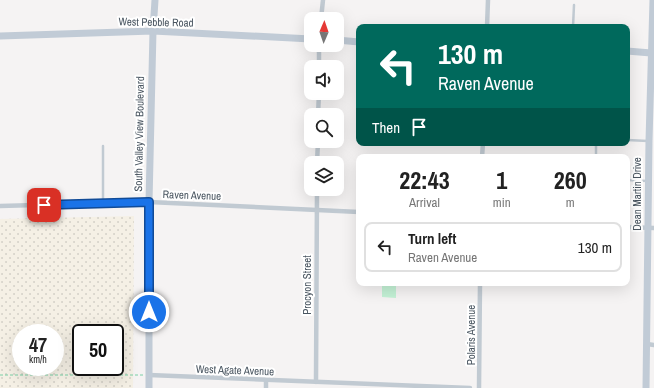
<!DOCTYPE html>
<style>
:root{--surface:#fff;--page:#f2f2f2;--text:#222;--muted:#767676;--line:#e0e0e0}
body{margin:0;font-family:"Archivo Narrow",sans-serif;background:var(--page);color:var(--text);height:100vh;display:flex;flex-direction:column;font-size:15px;white-space:nowrap}
*{box-sizing:border-box;margin:0}
p{font-size:13px;color:var(--muted)}
.icon{flex:none;width:22px;height:22px;fill:none;stroke:currentColor;stroke-width:2;stroke-linecap:round;stroke-linejoin:round}
.map{position:relative;flex:1;overflow:hidden}
.details{position:absolute;left:356px;top:154px;width:274px;height:132px;display:flex;flex-direction:column;background:var(--surface);border-radius:8px;box-shadow:0 4px 16px #0002}
.details>*{flex:none}
.guide{position:absolute;left:356px;top:24px;width:274px;height:122px;border-radius:8px;box-shadow:0 4px 16px #0002;background:#00695c;color:#fff;overflow:hidden}
.needle{width:26px;rotate:2deg}
.fabs{position:absolute;left:304px;top:12px;display:grid;gap:8px}
.fabs a{display:grid;place-items:center;width:40px;height:40px;border-radius:8px;background:var(--surface);box-shadow:0 4px 16px #0002;font-size:20px}
.speed{position:absolute;left:12px;top:324px;display:flex;gap:8px;font-size:20px;font-weight:700;text-align:center}
.speed>*{display:grid;place-content:center;width:52px;height:52px;border-radius:50%;background:var(--surface);box-shadow:0 4px 16px #0002;line-height:1}
.speed small{font-size:10px;font-weight:400}
.speed .limit{border:2px solid #111;border-radius:6px;background:#fff;color:#111}
.pin{position:absolute;display:grid;place-items:center;width:34px;height:34px;color:#fff;margin:-17px;border-radius:8px;box-shadow:0 2px 6px #0006}
.me{position:absolute;width:44px;margin:-22px;rotate:0deg;stroke-linejoin:round;filter:drop-shadow(0 0 3px #0008)}
.turn{display:flex;align-items:center;gap:14px;height:84px;padding:0 16px;font-size:18px}
.turn .icon{width:52px;height:52px;stroke-width:2.5}
.turn b{display:block;font-size:28px;line-height:34px}
.then{display:flex;align-items:center;height:38px;padding:0 16px;background:#0003;gap:8px;font-size:15px}
.eta{display:flex;justify-content:space-evenly;align-items:center;height:68px;text-align:center}
.eta b{font-size:24px;font-weight:700;line-height:28px}
ul{padding:0;list-style:none}
li{display:flex;align-items:center;gap:12px;height:50px;margin:0 8px 6px;padding:0 8px;border:2px solid var(--line);border-radius:8px}
li div{flex:1}
li b{display:block;font-size:15px}
li em{font-style:normal}
.map>svg:first-child{display:block}
.green{fill:#c3f1d5}
.sand{fill:url(#sand-dots);fill-rule:evenodd}
.lines{fill:none;stroke-linecap:round;stroke-linejoin:round}
.path{stroke:#7ad0a6;stroke-width:1;stroke-dasharray:3 2;stroke-linecap:butt}
.lane{stroke:#c1cad2;stroke-width:2.5}
.street{stroke:#c1cad2;stroke-width:4.5}
.secondary{stroke:#c1cbd6;stroke-width:7}
.route-casing{stroke:#114b97;stroke-width:10}
.route{stroke:#1a73e8;stroke-width:7}
.labels{text-anchor:middle;stroke-width:4;stroke-linejoin:round;paint-order:stroke}
.street-label{font-size:11px;fill:#4a5661;stroke:#fff}
</style>
<div class="map">
<svg width="654" height="388" viewBox="0 0 654 388">
<defs>
<pattern id="sand-dots" width="8" height="8" patternUnits="userSpaceOnUse"><rect width="8" height="8" fill="#f5f0e5"/><path d="M2 2h.1M6 6h.1" fill="none" stroke="#d4d0c7" stroke-width="1.8" stroke-linecap="round"/></pattern>
</defs>
<rect width="100%" height="100%" fill="#f5f3f3"/>
<path class="green" d="M382 283H396V298L382 297Z"/>
<path class="sand" d="M134 216 133 388H0V219ZM21 333H55V367H21ZM81 333H115V367H81Z"/>
<g class="lines">
<path class="path" d="M0 375H143"/>
<g class="lane">
<path d="M573 27 574 5"/>
<path d="M627 140 648 141"/>
<path d="M103 146V203"/>
<path d="M596 157V143"/>
<path d="M627 180 648 181"/>
</g>
<g class="street">
<path d="M321 19 323 0"/>
<path d="M487 27 488 0"/>
<path d="M319 67V45"/>
<path d="M318 115 319 93"/>
<path d="M482 157 483 143"/>
<path d="M317 163 318 141"/>
<path d="M0 206 149 202 359 212"/>
<path d="M627 227 654 228"/>
<path d="M647 344 654 345"/>
<path d="M149 375 470 388"/>
<path d="M266 380V388"/>
<path d="M316 382 317 189"/>
<path d="M479 388 480 283"/>
</g>
<g class="secondary">
<path d="M0 36 153 31 311 39"/>
<path d="M337 40 359 42"/>
<path d="M627 51 651 53"/>
<path d="M149 388V202L153 31 155 0"/>
<path d="M646 388 649 141 653 0"/>
</g>
</g>
<g class="lines">
<defs>
<path id="route" d="M44 205 149 202V312"/>
</defs>
<use href="#route" class="route-casing"/>
<use href="#route" class="route"/>
</g>
<g class="labels">
<g class="street-label">
<text transform="translate(156 22) rotate(1)" y="4">West Pebble Road</text>
<text transform="translate(139 134) rotate(-89)" y="4">South Valley View Boulevard</text>
<text transform="translate(637 194) rotate(-90)" y="4">Dean Martin Drive</text>
<text transform="translate(192 195) rotate(2)" y="4">Raven Avenue</text>
<text transform="translate(307 285) rotate(-90)" y="4">Procyon Street</text>
<text transform="translate(471 335) rotate(-90)" y="4">Polaris Avenue</text>
<text transform="translate(235 370) rotate(2)" y="4">West Agate Avenue</text>
</g>
</g>
</svg>
<div class="fabs">
<a><svg class="needle" viewBox="-14 -14 28 28"><path d="M0-13l5 13h-10z" fill="#e53935"/><path d="M0 13l5-13h-10z" fill="#767676"/></svg></a>
<a><svg class="icon" aria-label="sound" viewBox="0 0 24 24"><path d="M4 9h4l5-4v14l-5-4H4zM17 9q2 3 0 6"/></svg></a>
<a><svg class="icon" aria-label="search" viewBox="0 0 24 24"><circle cx="10" cy="10" r="6"/><path d="M15 15l6 6"/></svg></a>
<a><svg class="icon" aria-label="layers" viewBox="0 0 24 24"><path d="M12 4l9 5-9 5-9-5zM3 14l9 5 9-5"/></svg></a>
</div>
<div class="speed"><div>47<small>km/h</small></div><div class="limit">50</div></div>
<div class="pin" style="left:44px;top:205px;background:#d93025"><svg class="icon" aria-label="arrive" viewBox="0 0 24 24"><path d="M6 21V4h12l-3 4 3 4H6"/></svg></div>
<svg class="me" style="left:149px;top:312px" viewBox="-20 -20 40 40"><circle r="17" fill="#1a73e8" stroke="#fff" stroke-width="3"/><path d="M0-11L8 9 0 5-8 9z" fill="#fff"/></svg>
<div class="guide">
<div class="turn"><svg class="icon" aria-label="left" viewBox="0 0 24 24"><path d="M17 20v-9H6M10 6l-5 5 5 5"/></svg><div><b>130 m</b>Raven Avenue</div></div>
<div class="then">Then<svg class="icon" aria-label="arrive" viewBox="0 0 24 24"><path d="M6 21V4h12l-3 4 3 4H6"/></svg></div>
</div>
<section class="details">
<div class="eta">
<div><b>22:43</b><p>Arrival</p></div>
<div><b>1</b><p>min</p></div>
<div><b>260</b><p>m</p></div>
</div>
<ul>
<li><svg class="icon" aria-label="left" viewBox="0 0 24 24"><path d="M17 20v-9H6M10 6l-5 5 5 5"/></svg><div><b>Turn left</b><p>Raven Avenue</p></div><em>130 m</em></li>
</ul>
</section>
</div>
